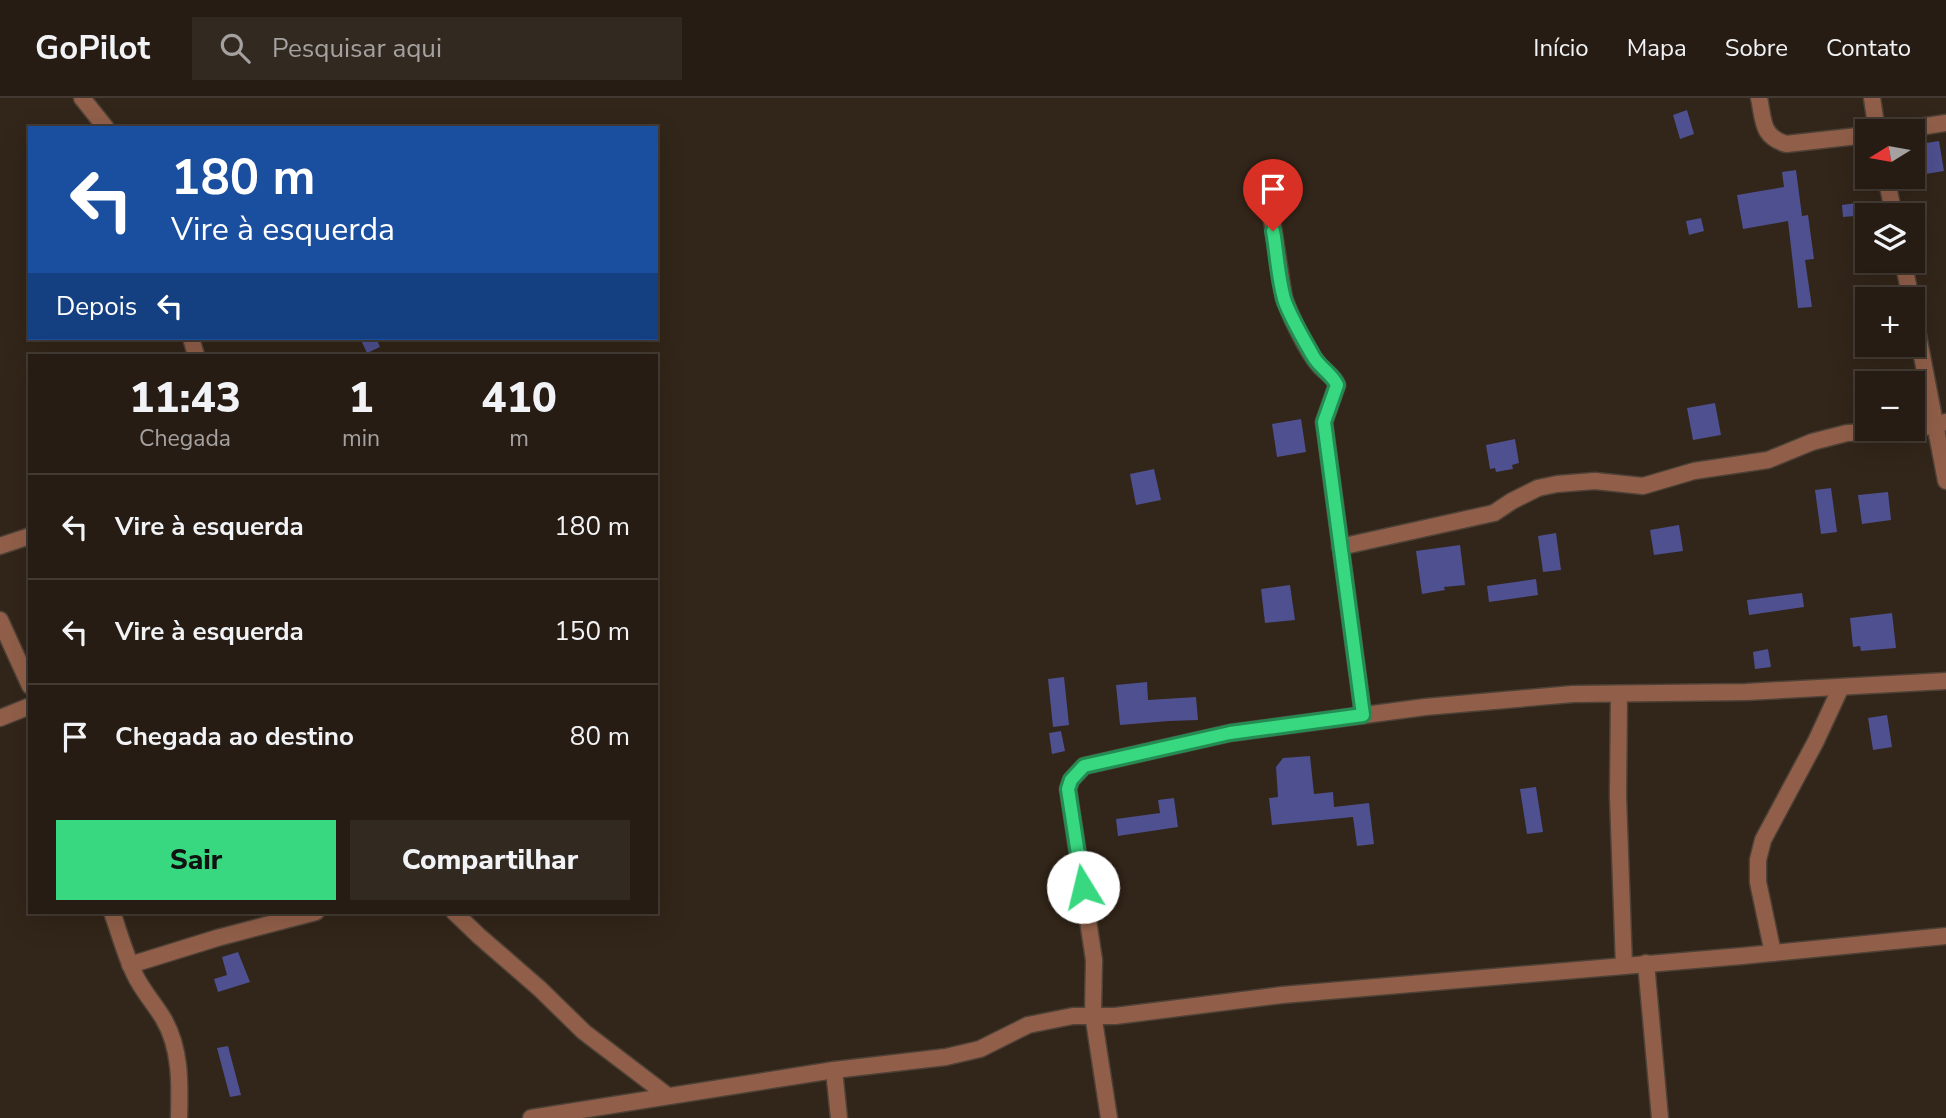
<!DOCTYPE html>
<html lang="pt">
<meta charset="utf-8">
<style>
:root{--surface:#261c13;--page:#322921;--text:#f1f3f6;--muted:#a4a1a0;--line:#423a33;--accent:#38d880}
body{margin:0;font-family:"Nunito Sans",sans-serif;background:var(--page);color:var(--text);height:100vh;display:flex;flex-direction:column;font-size:26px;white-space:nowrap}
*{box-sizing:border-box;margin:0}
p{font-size:23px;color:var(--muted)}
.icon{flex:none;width:38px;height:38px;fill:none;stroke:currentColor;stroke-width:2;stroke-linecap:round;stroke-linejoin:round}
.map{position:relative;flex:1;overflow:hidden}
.details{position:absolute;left:28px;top:256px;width:630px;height:560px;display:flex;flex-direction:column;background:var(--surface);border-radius:0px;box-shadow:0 7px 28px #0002,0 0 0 2px var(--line)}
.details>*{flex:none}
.guide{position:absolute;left:28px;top:28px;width:630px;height:214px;border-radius:0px;box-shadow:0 7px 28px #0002,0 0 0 2px var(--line);background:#1a4fa0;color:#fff;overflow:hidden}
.needle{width:46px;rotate:259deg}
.buttons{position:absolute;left:1855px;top:21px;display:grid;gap:14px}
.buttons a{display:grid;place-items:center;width:70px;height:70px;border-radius:0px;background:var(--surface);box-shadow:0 7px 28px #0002,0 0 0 2px var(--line);font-size:35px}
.pin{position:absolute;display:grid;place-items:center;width:60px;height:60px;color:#fff;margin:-72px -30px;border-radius:50% 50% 50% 0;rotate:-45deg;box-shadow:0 0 7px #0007}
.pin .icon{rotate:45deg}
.me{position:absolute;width:77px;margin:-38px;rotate:351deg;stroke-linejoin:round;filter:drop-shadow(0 0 5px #0008)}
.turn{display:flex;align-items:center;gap:24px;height:147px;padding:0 28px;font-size:32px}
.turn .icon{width:91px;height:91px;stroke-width:2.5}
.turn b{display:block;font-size:49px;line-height:60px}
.then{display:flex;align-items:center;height:66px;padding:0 28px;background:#0003;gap:14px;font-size:26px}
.eta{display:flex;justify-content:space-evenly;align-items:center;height:119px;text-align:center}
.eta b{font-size:42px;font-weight:800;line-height:49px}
.primary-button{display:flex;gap:14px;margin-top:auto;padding:14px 28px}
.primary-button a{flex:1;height:80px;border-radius:0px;background:var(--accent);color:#111;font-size:28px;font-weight:800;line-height:80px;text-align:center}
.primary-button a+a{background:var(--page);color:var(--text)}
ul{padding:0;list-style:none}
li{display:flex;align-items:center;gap:21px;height:105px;padding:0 28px;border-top:2px solid var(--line)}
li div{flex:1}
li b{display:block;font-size:26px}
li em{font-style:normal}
header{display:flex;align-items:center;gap:42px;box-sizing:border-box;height:98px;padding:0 35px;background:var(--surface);border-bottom:2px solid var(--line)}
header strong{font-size:33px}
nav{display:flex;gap:38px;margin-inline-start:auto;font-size:24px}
.search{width:490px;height:63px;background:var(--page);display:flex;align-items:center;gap:18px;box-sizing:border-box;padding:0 24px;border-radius:0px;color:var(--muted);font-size:26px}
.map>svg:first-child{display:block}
.building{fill:#4e5090}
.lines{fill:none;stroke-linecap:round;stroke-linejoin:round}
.minor-casing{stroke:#4e4136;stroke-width:19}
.minor{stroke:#915f49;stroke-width:16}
.route-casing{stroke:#248c53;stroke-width:18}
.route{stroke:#38d880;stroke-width:12}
</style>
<header>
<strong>GoPilot</strong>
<div class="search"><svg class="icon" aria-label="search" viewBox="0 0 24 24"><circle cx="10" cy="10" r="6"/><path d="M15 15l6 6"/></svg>Pesquisar aqui</div>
<nav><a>Início</a><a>Mapa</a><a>Sobre</a><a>Contato</a></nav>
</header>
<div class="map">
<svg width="1946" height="1020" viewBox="0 0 1946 1020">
<rect width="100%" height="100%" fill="#322519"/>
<g class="building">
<path d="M1687 12 1694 36 1680 41 1673 17Z"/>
<path d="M1939 43 1944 73 1913 78V47Z"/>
<path d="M1796 72 1802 118 1808 117 1814 161 1805 162 1812 209 1798 210 1788 123 1743 131 1737 97 1784 89 1782 74Z"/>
<path d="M1865 104 1866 117 1843 119 1842 107Z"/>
<path d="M1701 120 1704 133 1689 137 1686 123Z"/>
<path d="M360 240H376L380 249 367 255Z"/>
<path d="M1715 305 1721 337 1693 342 1687 310Z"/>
<path d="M1301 321 1306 354 1277 359 1272 326Z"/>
<path d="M1515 341 1519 365 1512 367 1513 371 1496 374 1495 370 1490 371 1486 347Z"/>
<path d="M1154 371 1161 402 1136 407 1130 376Z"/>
<path d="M1831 390 1837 434 1821 436 1815 392Z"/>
<path d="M1888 394 1891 422 1862 426 1858 397Z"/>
<path d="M1679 427 1683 453 1654 457 1650 432Z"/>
<path d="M1556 435 1561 472 1543 474 1538 438Z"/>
<path d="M1460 447 1465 487 1444 489 1445 492 1422 496 1416 453Z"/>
<path d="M1536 481 1538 497 1489 504 1487 488Z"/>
<path d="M1290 487 1295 522 1265 525 1261 491Z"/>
<path d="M1802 495 1804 509 1749 517 1747 502Z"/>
<path d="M1892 515 1896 550 1861 553 1860 548 1853 549 1850 520Z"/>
<path d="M1768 551 1771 569 1755 571 1753 554Z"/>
<path d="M1064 579 1069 627 1053 629 1048 581Z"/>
<path d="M1147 584 1148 602 1196 599 1198 622 1169 623 1120 627 1116 587Z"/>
<path d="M1887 617 1892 649 1873 652 1868 620Z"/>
<path d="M1061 633 1065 653 1052 656 1049 635Z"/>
<path d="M1310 658 1314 696 1333 694 1334 709 1369 705 1374 746 1357 748 1353 719 1272 727 1269 700 1278 699 1276 669 1283 660Z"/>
<path d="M1536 689 1543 734 1527 736 1520 691Z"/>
<path d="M1174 700 1178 729 1118 738 1116 721 1160 715 1158 702Z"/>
<path d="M238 854 250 884 218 894 214 881 227 877 222 859Z"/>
<path d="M228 948 241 997 230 999 217 950Z"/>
</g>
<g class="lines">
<defs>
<g id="minor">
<path d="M82 0 106 30"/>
<path d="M1759 0C1764 23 1761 38 1786 46L1867 37"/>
<path d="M1872 0 1877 33"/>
<path d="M1893 33 1946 25"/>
<path d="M1886 79 1894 117"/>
<path d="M1270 110 1284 200C1292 221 1305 249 1318 266 1324 274 1334 278 1337 287L1324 324 1363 617"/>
<path d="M1903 163 1911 201"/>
<path d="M1913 211 1946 383"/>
<path d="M191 240 196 257"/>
<path d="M0 448 30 438"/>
<path d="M1340 449 1494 415 1512 403 1538 390 1557 386 1595 383 1643 388 1694 373 1768 362 1812 344 1847 335 1913 332 1946 324"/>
<path d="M0 522 30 588"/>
<path d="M1619 596 1618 698 1624 868"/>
<path d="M0 620 30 608"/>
<path d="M112 814C119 834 125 856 134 875 141 891 154 905 163 920 181 950 180 986 179 1020"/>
<path d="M454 814 479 838 540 891 584 934 668 998"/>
<path d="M1773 855 1758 784V762L1763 742 1816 643 1841 589"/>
<path d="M1646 865 1660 1020"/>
<path d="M130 867 217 840 316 814"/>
<path d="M834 972 839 1020"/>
<path d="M531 1020 834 972 946 959 980 951 1028 927 1073 918H1115L1282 897 1742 858 1946 838"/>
<path d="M1109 1020 1093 916 1094 862 1068 691 1071 682 1084 668 1230 635 1425 609 1573 596 1746 594 1946 583"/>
</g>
</defs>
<use href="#minor" class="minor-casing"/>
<use href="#minor" class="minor"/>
</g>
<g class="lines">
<defs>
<path id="route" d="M1083 789 1068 691 1071 682 1084 668 1230 635 1363 617 1324 324 1337 287C1333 277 1319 269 1313 258 1303 240 1292 222 1285 204 1278 182 1277 155 1273 133"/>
</defs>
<use href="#route" class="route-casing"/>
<use href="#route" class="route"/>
</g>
</svg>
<div class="buttons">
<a><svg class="needle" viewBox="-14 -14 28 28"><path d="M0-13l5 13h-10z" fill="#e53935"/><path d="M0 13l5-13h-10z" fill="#a4a1a0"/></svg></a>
<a><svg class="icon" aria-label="layers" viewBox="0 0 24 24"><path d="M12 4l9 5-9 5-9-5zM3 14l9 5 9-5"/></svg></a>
<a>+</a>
<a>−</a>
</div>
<div class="pin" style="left:1273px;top:133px;background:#d93025"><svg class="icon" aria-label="arrive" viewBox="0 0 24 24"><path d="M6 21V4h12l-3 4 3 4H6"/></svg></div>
<svg class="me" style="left:1083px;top:789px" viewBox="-20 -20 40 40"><circle r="19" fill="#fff"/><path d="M0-13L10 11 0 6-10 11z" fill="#38d880"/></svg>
<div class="guide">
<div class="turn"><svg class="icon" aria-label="left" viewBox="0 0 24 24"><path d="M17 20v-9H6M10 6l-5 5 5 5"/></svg><div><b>180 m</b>Vire à esquerda</div></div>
<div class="then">Depois<svg class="icon" aria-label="left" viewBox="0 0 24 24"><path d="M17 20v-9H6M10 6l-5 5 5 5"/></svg></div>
</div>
<section class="details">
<div class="eta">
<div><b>11:43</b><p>Chegada</p></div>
<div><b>1</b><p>min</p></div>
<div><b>410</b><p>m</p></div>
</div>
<ul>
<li><svg class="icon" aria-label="left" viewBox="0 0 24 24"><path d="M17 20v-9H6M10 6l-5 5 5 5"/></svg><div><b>Vire à esquerda</b></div><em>180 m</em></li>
<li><svg class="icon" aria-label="left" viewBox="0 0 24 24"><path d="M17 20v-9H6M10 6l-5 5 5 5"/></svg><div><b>Vire à esquerda</b></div><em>150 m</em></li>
<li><svg class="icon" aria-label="arrive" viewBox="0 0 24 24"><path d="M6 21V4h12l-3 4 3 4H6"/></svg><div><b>Chegada ao destino</b></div><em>80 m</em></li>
</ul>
<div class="primary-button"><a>Sair</a><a>Compartilhar</a></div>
</section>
</div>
